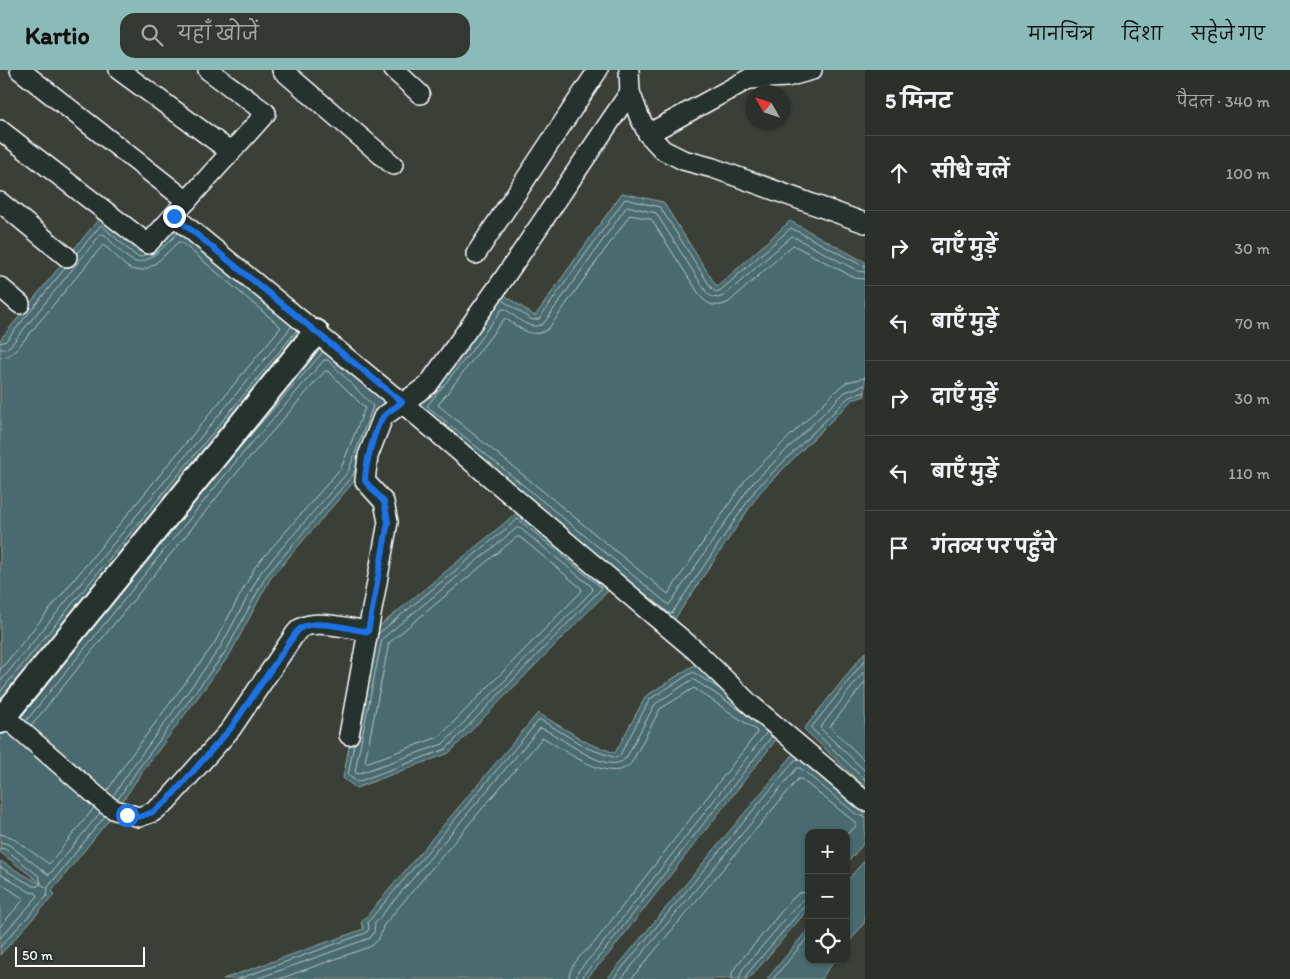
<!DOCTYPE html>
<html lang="hi">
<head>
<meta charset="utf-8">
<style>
	body { margin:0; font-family:Itim,"Playpen Sans Deva",sans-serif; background:#343832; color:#f1f3f6 }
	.controls { position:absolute; right:15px; bottom:15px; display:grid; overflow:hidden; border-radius:10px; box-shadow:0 1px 4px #0004 }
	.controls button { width:45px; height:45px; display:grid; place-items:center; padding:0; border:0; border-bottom:1px solid #484b47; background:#2c302a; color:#f1f3f6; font:25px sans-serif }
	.compass { position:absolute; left:745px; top:15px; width:45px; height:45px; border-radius:50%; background:#2c302a; box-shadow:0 1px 4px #0004; rotate:309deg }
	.scale { position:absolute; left:15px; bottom:12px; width:130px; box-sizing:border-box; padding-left:5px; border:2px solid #fff; border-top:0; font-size:14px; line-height:18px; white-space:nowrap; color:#fff; -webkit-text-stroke:4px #26332d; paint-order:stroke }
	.stop { position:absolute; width:15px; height:15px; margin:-11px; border:4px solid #1a73e8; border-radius:50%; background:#fff }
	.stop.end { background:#1a73e8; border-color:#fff; box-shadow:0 1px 5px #0008 }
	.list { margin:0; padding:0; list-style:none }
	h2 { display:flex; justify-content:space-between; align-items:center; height:65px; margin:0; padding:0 20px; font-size:21px }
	h2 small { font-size:16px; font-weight:400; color:#a6a9a8 }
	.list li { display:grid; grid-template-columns:32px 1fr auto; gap:15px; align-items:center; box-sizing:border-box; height:75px; padding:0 20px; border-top:1px solid #484b47 }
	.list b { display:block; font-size:19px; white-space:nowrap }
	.list em { font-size:16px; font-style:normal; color:#a6a9a8 }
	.icon { flex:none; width:28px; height:28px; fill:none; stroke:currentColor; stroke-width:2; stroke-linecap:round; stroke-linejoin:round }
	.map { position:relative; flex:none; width:865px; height:909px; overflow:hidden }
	header { display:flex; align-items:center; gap:30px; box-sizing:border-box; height:70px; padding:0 25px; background:#8bbbb9; color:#111 }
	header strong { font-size:24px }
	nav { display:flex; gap:28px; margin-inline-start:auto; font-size:18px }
	.search { width:350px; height:45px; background:#343832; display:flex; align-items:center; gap:12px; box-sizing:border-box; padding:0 18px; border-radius:15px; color:#a6a9a8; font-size:19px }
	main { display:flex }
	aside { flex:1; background:#2c302a }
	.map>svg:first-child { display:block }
	.water { fill:#486b6e; stroke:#91a6a8 }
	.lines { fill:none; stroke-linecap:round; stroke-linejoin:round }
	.shore { stroke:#b6c4c5; stroke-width:1 }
	.minor-casing { stroke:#fff; stroke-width:22 }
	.tertiary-casing { stroke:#fff; stroke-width:28 }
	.minor { stroke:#26332d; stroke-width:19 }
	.tertiary { stroke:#26332d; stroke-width:24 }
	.route { stroke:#1a73e8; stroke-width:6 }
</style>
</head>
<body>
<header>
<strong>Kartio</strong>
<div class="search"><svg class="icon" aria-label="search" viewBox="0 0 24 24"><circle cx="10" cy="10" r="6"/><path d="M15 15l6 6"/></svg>यहाँ खोजें</div>
<nav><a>मानचित्र</a><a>दिशा</a><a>सहेजे गए</a></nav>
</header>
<main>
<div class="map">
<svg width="865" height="909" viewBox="0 0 865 909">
	<rect width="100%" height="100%" fill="#3a4038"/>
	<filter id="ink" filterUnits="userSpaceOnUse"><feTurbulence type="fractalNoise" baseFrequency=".02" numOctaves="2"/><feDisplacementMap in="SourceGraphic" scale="10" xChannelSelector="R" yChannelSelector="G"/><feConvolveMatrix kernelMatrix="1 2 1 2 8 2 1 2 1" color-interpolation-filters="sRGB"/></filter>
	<g filter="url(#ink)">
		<!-- water -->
		<g class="water">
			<path d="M622 123 663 132 717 217 790 151 865 192V326L852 330 760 422 672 553 410 338 500 222 535 246Z"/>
			<path d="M101 146 139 182 179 146 308 254 0 630V270Z"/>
			<path d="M326 272 387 333 357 408 270 509 230 584 142 702 118 738 52 821 55 824 0 885V791L47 818 0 782V664L229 382Z"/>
			<path d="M518 442 611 518 449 683 356 718 343 708 371 563Z"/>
			<path d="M865 582V717L804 659Z"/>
			<path d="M694 595 786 657 608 885 586 909H223L364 859 361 853 538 643 590 674 615 683 646 626Z"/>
			<path d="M796 681 865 737V772L846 794V763H809V838L749 909H607Z"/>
			<path d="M865 790V852L846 876V812Z"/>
			<path d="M809 858V890H835L821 909H767Z"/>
		</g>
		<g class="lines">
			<!-- shore -->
			<g class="shore">
				<path d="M77 183 101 155 136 186 141 187 145 184"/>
				<path d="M865 202 858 201 792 166 725 225C719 229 713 229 707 223L656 143 627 136 544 253C530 263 516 246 505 239H502L469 284 427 336 669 535 751 415 845 322 865 315"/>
				<path d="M865 209 855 208 793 175 729 232C718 238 709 236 701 227L651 149 630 145 549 258C534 271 520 258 506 249H504L438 335 668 524 746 409 840 317 847 312 865 308"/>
				<path d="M502 230 532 250 539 249 625 129 660 137 712 219 716 222 721 220 791 158 861 195 865 196"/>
				<path d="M0 273 6 271 66 197"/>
				<path d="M0 279H6L11 275 101 164H104C113 173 122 185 133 191 146 198 169 171 178 163"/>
				<path d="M0 287 8 286 16 280 103 175C111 180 118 189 126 196 145 211 165 184 178 172H181L281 257 0 600"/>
				<path d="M517 458H520L592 517 593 520 443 674 357 704 355 701 382 569Z"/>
				<path d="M517 467H520L581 518 582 521 439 667 366 693 365 691 389 573Z"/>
				<path d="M622 505 669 543H672L756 419 849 327 865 322"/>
				<path d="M865 590 811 658 865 710"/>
				<path d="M865 600 820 658 865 701"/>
				<path d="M0 612 292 256"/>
				<path d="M865 612 830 657 865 691"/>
				<path d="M0 622 297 260"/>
				<path d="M21 647 233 385 323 282"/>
				<path d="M26 651 238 389 324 290H328L373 336 348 402 261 502 220 578 133 696 113 726"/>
				<path d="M31 656 244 394 325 301H328L365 338 341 398 255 497 214 574 127 691 107 721"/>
				<path d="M354 674 348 705 357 712 446 679 602 518 518 449 378 564"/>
				<path d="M118 729 138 699 226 581 266 506 353 405 356 398"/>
				<path d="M0 764 11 767 49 794 94 738"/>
				<path d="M0 772 8 774 49 805 100 743"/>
				<path d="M0 778 5 779 39 806 41 813 38 816H33L0 797"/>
				<path d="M0 804 30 822 36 823 38 826 0 868"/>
				<path d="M0 813 24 829 0 857"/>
				<path d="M0 877 47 826 48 817 105 746"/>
				<path d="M238 909 366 863 369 859 368 852 539 650H541L587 678 616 688 620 685 650 629 693 602 718 618"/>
				<path d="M256 909 370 868 374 862 375 853 540 658C559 663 608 709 626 688L655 634 693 609 743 642"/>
				<path d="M279 909 369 877C379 872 381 865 383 856L542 668H544C564 680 613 717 632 692L660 639 694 618 756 660 757 663 594 873C584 883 569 894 569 909"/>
				<path d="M576 909 578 901 600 877 767 662"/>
				<path d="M583 909 584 904 604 881 772 666"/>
				<path d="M613 909 795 690 799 689 817 704"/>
				<path d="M621 909 797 698H800L856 744 865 747"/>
				<path d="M631 909 798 709H801L856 753V756L846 765"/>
				<path d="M732 909V903L736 896 792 829 799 823 809 822"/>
				<path d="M739 909 742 900 798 834 802 830 809 829"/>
				<path d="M746 909 747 904 803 838 809 836"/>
				<path d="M773 909 809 866"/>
			</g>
			<!-- minor casing -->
			<g class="minor-casing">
				<g id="minor">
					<path d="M20 0 187 131"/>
					<path d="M119 0 231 82"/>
					<path d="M282 0 393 95"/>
					<path d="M394 0 420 24"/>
					<path d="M629 0 630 22 639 46 648 64 663 80 683 90 713 98 865 153"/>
					<path d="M751 9 787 7 812 0"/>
					<path d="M0 60 148 174 266 43 208 0"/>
					<path d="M648 64 765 0"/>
					<path d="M0 132 67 187"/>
					<path d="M174 146 402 333 696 581 750 634 865 731"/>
					<path d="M476 184 598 0"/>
					<path d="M0 217 20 234"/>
					<path d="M4 646 107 735 115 740 139 747 153 742 167 731 231 659 293 567C295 564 298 560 301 558 317 549 351 559 368 561"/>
					<path d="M349 665 388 452 384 432 365 411 368 386 383 347 428 315 500 214 630 22"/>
				</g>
			</g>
			<!-- tertiary casing -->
			<g class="tertiary-casing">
				<path id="tertiary" d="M0 651 316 262"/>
			</g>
			<!-- minor -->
			<use href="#minor" class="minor"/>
			<!-- tertiary -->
			<use href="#tertiary" class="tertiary"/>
		</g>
	</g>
	<g class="lines" filter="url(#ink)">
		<!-- route -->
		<path class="route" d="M127 745 139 747 153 742 167 731 231 658 293 567C295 564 298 560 301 558 317 549 351 559 368 562L388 452 384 432 365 411C365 397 374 359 383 347 387 342 396 337 402 332L174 146"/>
	</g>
</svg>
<div class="controls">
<button>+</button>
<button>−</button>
<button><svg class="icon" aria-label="locate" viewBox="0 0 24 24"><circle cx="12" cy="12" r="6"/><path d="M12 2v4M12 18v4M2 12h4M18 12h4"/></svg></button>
</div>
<svg class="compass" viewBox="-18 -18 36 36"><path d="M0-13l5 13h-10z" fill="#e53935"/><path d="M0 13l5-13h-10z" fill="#a6a9a8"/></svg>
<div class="scale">50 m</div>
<div class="stop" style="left:127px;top:745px"></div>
<div class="stop end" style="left:174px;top:146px"></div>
</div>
<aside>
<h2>5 मिनट<small>पैदल · 340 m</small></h2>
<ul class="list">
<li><svg class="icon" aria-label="ahead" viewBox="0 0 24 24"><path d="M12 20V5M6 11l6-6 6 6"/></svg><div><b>सीधे चलें</b></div><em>100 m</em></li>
<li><svg class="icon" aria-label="right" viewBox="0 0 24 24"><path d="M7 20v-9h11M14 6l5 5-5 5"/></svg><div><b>दाएँ मुड़ें</b></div><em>30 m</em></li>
<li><svg class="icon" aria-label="left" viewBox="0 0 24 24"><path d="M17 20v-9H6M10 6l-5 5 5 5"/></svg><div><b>बाएँ मुड़ें</b></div><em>70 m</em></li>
<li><svg class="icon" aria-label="right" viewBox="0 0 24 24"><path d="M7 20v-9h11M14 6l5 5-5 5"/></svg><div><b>दाएँ मुड़ें</b></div><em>30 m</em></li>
<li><svg class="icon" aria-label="left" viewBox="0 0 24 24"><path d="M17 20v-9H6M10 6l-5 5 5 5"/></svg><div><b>बाएँ मुड़ें</b></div><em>110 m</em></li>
<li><svg class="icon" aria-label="arrive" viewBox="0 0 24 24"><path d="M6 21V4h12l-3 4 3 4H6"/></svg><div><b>गंतव्य पर पहुँचे</b></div></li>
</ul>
</aside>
</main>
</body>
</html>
